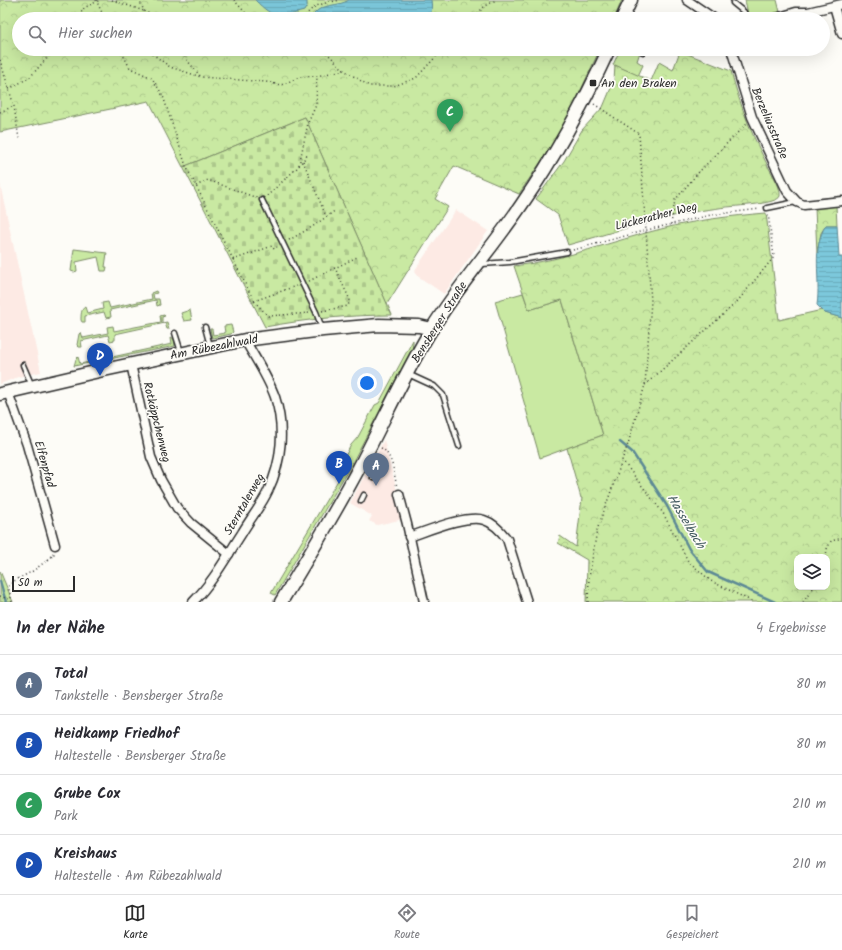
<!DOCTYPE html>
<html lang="de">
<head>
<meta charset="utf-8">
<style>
	body { margin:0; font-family:Kalam,sans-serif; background:#f7f7f7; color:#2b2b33 }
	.controls { position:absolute; right:12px; bottom:12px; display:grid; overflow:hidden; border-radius:8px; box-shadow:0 4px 16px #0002 }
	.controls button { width:36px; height:36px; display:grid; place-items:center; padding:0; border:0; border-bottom:1px solid #e1e1e2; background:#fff; color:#2b2b33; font:20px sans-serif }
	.scale { position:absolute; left:12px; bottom:10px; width:63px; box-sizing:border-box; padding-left:4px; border:2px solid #2b2b2b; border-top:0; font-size:11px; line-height:14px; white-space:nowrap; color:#2b2b2b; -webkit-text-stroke:3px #fdfcf7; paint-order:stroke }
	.you { position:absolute; left:367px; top:383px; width:14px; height:14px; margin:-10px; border:3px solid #fff; border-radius:50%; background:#1a73e8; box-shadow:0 0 0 6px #1a73e833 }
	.badge { display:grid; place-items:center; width:26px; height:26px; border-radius:50%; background:#2b2b2b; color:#fff; font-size:13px; font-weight:700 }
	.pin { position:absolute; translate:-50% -33px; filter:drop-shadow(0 1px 2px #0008) }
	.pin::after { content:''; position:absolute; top:21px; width:14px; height:12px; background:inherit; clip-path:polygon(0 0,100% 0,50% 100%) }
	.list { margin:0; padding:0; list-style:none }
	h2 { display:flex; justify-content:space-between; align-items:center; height:52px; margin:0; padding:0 16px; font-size:17px }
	h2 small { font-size:13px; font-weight:400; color:#7c7c81 }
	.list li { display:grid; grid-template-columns:26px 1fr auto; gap:12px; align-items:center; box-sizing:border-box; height:60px; padding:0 16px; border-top:1px solid #e1e1e2 }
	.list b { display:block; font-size:15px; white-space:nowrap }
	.list p { margin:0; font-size:13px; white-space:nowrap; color:#7c7c81 }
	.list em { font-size:13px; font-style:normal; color:#7c7c81 }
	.icon { flex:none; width:22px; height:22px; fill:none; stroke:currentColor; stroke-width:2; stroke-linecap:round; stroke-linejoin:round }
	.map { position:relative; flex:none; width:842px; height:602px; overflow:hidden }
	.search { position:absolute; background:#fff; box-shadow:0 4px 16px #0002; left:12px; right:12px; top:12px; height:44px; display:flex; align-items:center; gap:10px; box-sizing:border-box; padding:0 14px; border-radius:22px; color:#7c7c81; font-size:15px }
	.sheet { height:292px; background:#fff }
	nav { display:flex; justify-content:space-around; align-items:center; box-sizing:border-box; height:56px; border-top:1px solid #e1e1e2; background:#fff; font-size:11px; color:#7c7c81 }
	nav a { display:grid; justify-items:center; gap:2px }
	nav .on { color:#2b2b2b }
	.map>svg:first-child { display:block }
	.built { fill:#fdeae4 }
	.grass { fill:#c9e9a2; stroke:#7a8a66 }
	.forest { fill:url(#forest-crowns); stroke:#7a8a66; fill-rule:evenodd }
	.cemetery { fill:url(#cemetery-stones); stroke:#7a8a66 }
	.water { fill:url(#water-rules); stroke:#5c8995 }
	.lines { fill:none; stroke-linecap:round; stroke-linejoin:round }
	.stream { stroke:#5c8995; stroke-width:2.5 }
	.lane-casing { stroke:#2b2b2b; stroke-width:7 }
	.street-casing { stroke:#2b2b2b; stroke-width:11 }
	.secondary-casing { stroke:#2b2b2b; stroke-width:15 }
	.path { stroke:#2b2b2b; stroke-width:1.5; stroke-dasharray:1 3; stroke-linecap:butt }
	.lane { stroke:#fdfcf7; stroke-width:4 }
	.street { stroke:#fdfcf7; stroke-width:8 }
	.secondary { stroke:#fdfcf7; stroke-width:12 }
	.poi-dot { fill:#2b2b2b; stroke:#fdfcf7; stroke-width:1.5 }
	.labels { text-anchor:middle; stroke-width:3.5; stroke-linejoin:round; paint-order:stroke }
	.poi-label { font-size:12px; fill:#2b2b2b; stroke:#fdfcf7; text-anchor:start }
	.street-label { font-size:12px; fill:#2b2b2b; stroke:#fdfcf7 }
	.water-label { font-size:13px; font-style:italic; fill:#435a60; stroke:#fdfcf7 }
</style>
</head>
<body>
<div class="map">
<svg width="842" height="602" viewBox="0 0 842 602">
	<defs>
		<pattern id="forest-crowns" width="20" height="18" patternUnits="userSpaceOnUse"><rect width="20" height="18" fill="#c9e9a2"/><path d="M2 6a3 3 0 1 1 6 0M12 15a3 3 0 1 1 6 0" fill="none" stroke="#adc88c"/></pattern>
		<pattern id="cemetery-stones" width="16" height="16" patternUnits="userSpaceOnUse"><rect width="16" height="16" fill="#c9e9a2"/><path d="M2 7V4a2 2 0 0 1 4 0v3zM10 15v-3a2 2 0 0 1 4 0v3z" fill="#adc88c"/></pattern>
		<pattern id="water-rules" width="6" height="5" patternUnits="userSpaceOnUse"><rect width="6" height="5" fill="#7cc8db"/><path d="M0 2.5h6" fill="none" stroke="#6bacbc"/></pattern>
	</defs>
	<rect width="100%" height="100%" fill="#fdfcf7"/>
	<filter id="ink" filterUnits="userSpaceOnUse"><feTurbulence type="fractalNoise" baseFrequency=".025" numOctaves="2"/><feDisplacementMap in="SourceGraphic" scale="8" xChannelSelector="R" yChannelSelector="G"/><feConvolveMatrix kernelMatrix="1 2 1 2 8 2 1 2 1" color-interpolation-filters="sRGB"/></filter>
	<g filter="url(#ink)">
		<!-- built -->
		<g class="built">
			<path d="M0 184 41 372 18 377 0 384Z"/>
			<path d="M456 210 488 231 444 294 416 275 415 270Z"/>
			<path d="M384 440 404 519 377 525 369 521 372 516 350 503Z"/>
		</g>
		<!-- grass -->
		<g class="grass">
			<path d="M745 0H777L780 12 749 19Z"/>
			<path d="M620 49H639L640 52 637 61 643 65 638 76 613 65Z"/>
			<path d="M74 249 107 253 105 267H107L106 271H101L98 257 76 262 77 271 74 272 71 271Z"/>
			<path d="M156 291 157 293 153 294 154 299H159L160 305 157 306 156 300 110 310 111 317 106 318 104 312 85 316V322H82L81 320C81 315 81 309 85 307L87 313 103 309 102 303 108 302 110 308 152 299 151 293Z"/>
			<path d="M523 293 529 310 562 300 603 435 540 458 495 301Z"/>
			<path d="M190 310 192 320 184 321 181 313Z"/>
			<path d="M164 315 165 316 162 317V323L167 322 169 329H167L165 323 115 334V340L110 341 108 335 81 341 82 347H79L77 345 79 334 81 332 83 338 108 333 107 327 113 326 114 331 161 322 160 316Z"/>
			<path d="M231 325 233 332 231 334 212 338 210 329H212L213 335 225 333 224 326Z"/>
			<path d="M171 337 174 339 175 346 74 366 76 359 78 357 80 364 172 344Z"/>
			<path d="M413 340V343L412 350 351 465 275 595 271 593 347 465 342 462 351 445 358 437 375 405 379 403Z"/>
		</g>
		<!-- forest -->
		<g class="forest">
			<path d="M0 0H622L614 19H19V49H600L568 118 555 141 519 194 454 166 435 199 448 207 387 304 305 117 183 167 149 101 0 132Z"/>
			<path d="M680 51 731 71C740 106 753 138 770 170 774 177 781 188 780 196 778 205 728 206 719 208 667 214 618 231 568 245L558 215 536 199 564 161 582 130 603 107 614 81 615 65 651 81 659 62 673 70Z"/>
			<path d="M836 206 837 225H826L821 233 817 253 815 208Z"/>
			<path d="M766 213 779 320 822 310 825 313 842 318V602H586L587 560 558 543 560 536 576 547 582 498H581L567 448 603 435 562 300 529 310 514 266C565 260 612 241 661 229 696 220 731 216 766 213ZM797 557H827V587H797Z"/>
			<path d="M0 571 13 602H0Z"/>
		</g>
		<!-- cemetery -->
		<path class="cemetery" d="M305 117 392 315C349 315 307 319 265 327L183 167Z"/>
		<!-- water -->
		<g class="water">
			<path d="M255 0H307V6L304 11C279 18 274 19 255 0Z"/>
			<path d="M349 0H431C432 9 433 13 425 19H314V14C322 3 338 7 349 0Z"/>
			<path d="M826 225H837L839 257H842V318L825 313 817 305C821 278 811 248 826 225Z"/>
		</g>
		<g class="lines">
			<!-- stream -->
			<g class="stream">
				<path d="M620 442 632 452 667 506 689 549 708 572 775 602"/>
				<path d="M0 581 6 602"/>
			</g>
			<!-- lane casing -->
			<g class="lane-casing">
				<g id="lane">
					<path d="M733 3 744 12 746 19"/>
					<path d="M643 52 644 49"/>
					<path d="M262 200 316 312 322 328"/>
					<path d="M767 208 796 202"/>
					<path d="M482 264 510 262 567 252"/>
					<path d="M205 327 210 346"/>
					<path d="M175 333 181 352"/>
					<path d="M23 365 32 386"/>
					<path d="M408 374 434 386 443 395 459 446"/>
					<path d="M373 478 377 472"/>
					<path d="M361 501 364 495"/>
				</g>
			</g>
			<!-- street casing -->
			<g class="street-casing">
				<g id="street">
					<path d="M687 0 715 19"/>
					<path d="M834 6 842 34"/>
					<path d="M773 19 796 12H808L842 4"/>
					<path d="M731 49 752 117 787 191 797 202 804 205 842 201"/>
					<path d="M131 364 151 457 161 480 177 508 191 523 229 554"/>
					<path d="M8 392 27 445 55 545"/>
					<path d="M399 494 407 524 424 602"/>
					<path d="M409 537C427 531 467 514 484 520 494 523 501 531 507 539L527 602"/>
					<path d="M193 602C213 582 227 556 242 533 250 519 261 506 268 491 282 462 285 428 275 397 268 377 255 358 245 340"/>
				</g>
			</g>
			<!-- secondary casing -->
			<g class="secondary-casing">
				<g id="secondary">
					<path d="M622 19 631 0"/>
					<path d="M0 394 99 371 245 340 323 330 379 325 419 326 432 329"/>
					<path d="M281 602C309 556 337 510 362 462 385 418 405 373 431 330 458 286 493 247 522 204 556 155 584 103 609 49"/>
				</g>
			</g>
			<!-- path -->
			<g class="path">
				<path d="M96 0 105 19"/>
				<path d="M112 0 144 11"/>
				<path d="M143 0 141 4 144 11 158 19"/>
				<path d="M234 0 251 19"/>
				<path d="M77 19 84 8 100 0"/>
				<path d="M303 19C314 3 322 4 340 0"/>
				<path d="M472 19 484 7 496 0"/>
				<path d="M120 49 130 68 152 78 163 96 186 166 254 301 268 316 310 313"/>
				<path d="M146 49 170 67 201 77 266 82 281 85 300 77 317 76 344 70"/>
				<path d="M181 49 187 60 201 77"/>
				<path d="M319 49 328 54 344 70 369 86H394L416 78 443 49"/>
				<path d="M0 60 14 106 19 139"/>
				<path d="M9 89 30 77 55 49"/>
				<path d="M594 104 639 134 651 301 645 385 628 444 622 460 663 513 688 561 711 581 753 602"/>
				<path d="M0 112 14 106"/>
				<path d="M303 161 326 216"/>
				<path d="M299 165 308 123 316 105 317 76"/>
				<path d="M196 186 208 180 257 198"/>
				<path d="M267 196 298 167 308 154"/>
				<path d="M671 224 675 200 697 174 747 123"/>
				<path d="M289 240 312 227 336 210"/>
				<path d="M573 250 647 230 711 215 760 209"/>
				<path d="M233 260 272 246 274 249 277 247"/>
				<path d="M309 281 357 257"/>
				<path d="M254 301 296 286"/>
				<path d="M322 311 348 306 350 300 335 268"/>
				<path d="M645 385 736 303 774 257 768 213"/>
				<path d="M381 448C393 454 394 475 397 487"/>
				<path d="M826 557 827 549 831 541 842 538"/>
				<path d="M48 560 53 553"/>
				<path d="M0 596 11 600"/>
				<path d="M12 602 9 590V586L12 582 33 571 54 555V553"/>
				<path d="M588 602 589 578 597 530 622 461"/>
				<path d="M803 602 814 587"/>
			</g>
			<!-- lane -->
			<use href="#lane" class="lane"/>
			<!-- street -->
			<use href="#street" class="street"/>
			<!-- secondary -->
			<use href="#secondary" class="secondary"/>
		</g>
	</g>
	<!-- markers -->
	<rect class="poi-dot" x="589" y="79" width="8" height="8" rx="2"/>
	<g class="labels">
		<!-- poi labels -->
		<g class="poi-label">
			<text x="601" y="87">An den Braken</text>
		</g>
		<!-- street labels -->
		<g class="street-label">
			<text transform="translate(770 123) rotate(67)" y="4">Berzeliusstraße</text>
			<text transform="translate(656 216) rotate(-14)" y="4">Lückerather Weg</text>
			<text transform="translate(439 322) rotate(-58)" y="4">Bensberger Straße</text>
			<text transform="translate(214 347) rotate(-11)" y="4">Am Rübezahlwald</text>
			<text transform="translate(157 422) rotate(76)" y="4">Rotkäppchenweg</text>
			<text transform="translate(45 464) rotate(74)" y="4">Elfenpfad</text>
			<text transform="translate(244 504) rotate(-60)" y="4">Sterntalerweg</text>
		</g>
		<!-- water labels -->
		<g class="water-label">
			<text transform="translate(687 521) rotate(59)" y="5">Hasselbach</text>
		</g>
	</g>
</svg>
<div class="controls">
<button><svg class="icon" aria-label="layers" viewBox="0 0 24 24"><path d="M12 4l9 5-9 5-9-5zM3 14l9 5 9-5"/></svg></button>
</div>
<div class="scale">50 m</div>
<div class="you"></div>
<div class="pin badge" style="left:376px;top:486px;background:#5c6f8a">A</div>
<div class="pin badge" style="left:339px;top:484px;background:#1a4fb4">B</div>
<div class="pin badge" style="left:450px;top:132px;background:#2e9e5b">C</div>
<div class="pin badge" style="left:100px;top:376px;background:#1a4fb4">D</div>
<div class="search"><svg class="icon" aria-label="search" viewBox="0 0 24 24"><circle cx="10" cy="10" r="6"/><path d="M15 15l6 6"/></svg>Hier suchen</div>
</div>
<section class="sheet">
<h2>In der Nähe<small>4 Ergebnisse</small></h2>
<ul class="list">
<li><span class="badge" style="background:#5c6f8a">A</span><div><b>Total</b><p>Tankstelle · Bensberger Straße</p></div><em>80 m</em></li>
<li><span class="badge" style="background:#1a4fb4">B</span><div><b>Heidkamp Friedhof</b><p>Haltestelle · Bensberger Straße</p></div><em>80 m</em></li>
<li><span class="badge" style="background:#2e9e5b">C</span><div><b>Grube Cox</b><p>Park</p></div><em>210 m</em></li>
<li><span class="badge" style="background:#1a4fb4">D</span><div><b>Kreishaus</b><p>Haltestelle · Am Rübezahlwald</p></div><em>210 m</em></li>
</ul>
</section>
<nav>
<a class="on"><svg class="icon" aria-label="map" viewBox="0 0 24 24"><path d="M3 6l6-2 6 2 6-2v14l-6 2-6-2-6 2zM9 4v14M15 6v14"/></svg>Karte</a>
<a><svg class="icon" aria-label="directions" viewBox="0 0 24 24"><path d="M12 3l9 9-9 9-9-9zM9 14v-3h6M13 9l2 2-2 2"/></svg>Route</a>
<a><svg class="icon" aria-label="saved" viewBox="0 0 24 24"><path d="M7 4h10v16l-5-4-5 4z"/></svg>Gespeichert</a>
</nav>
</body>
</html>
